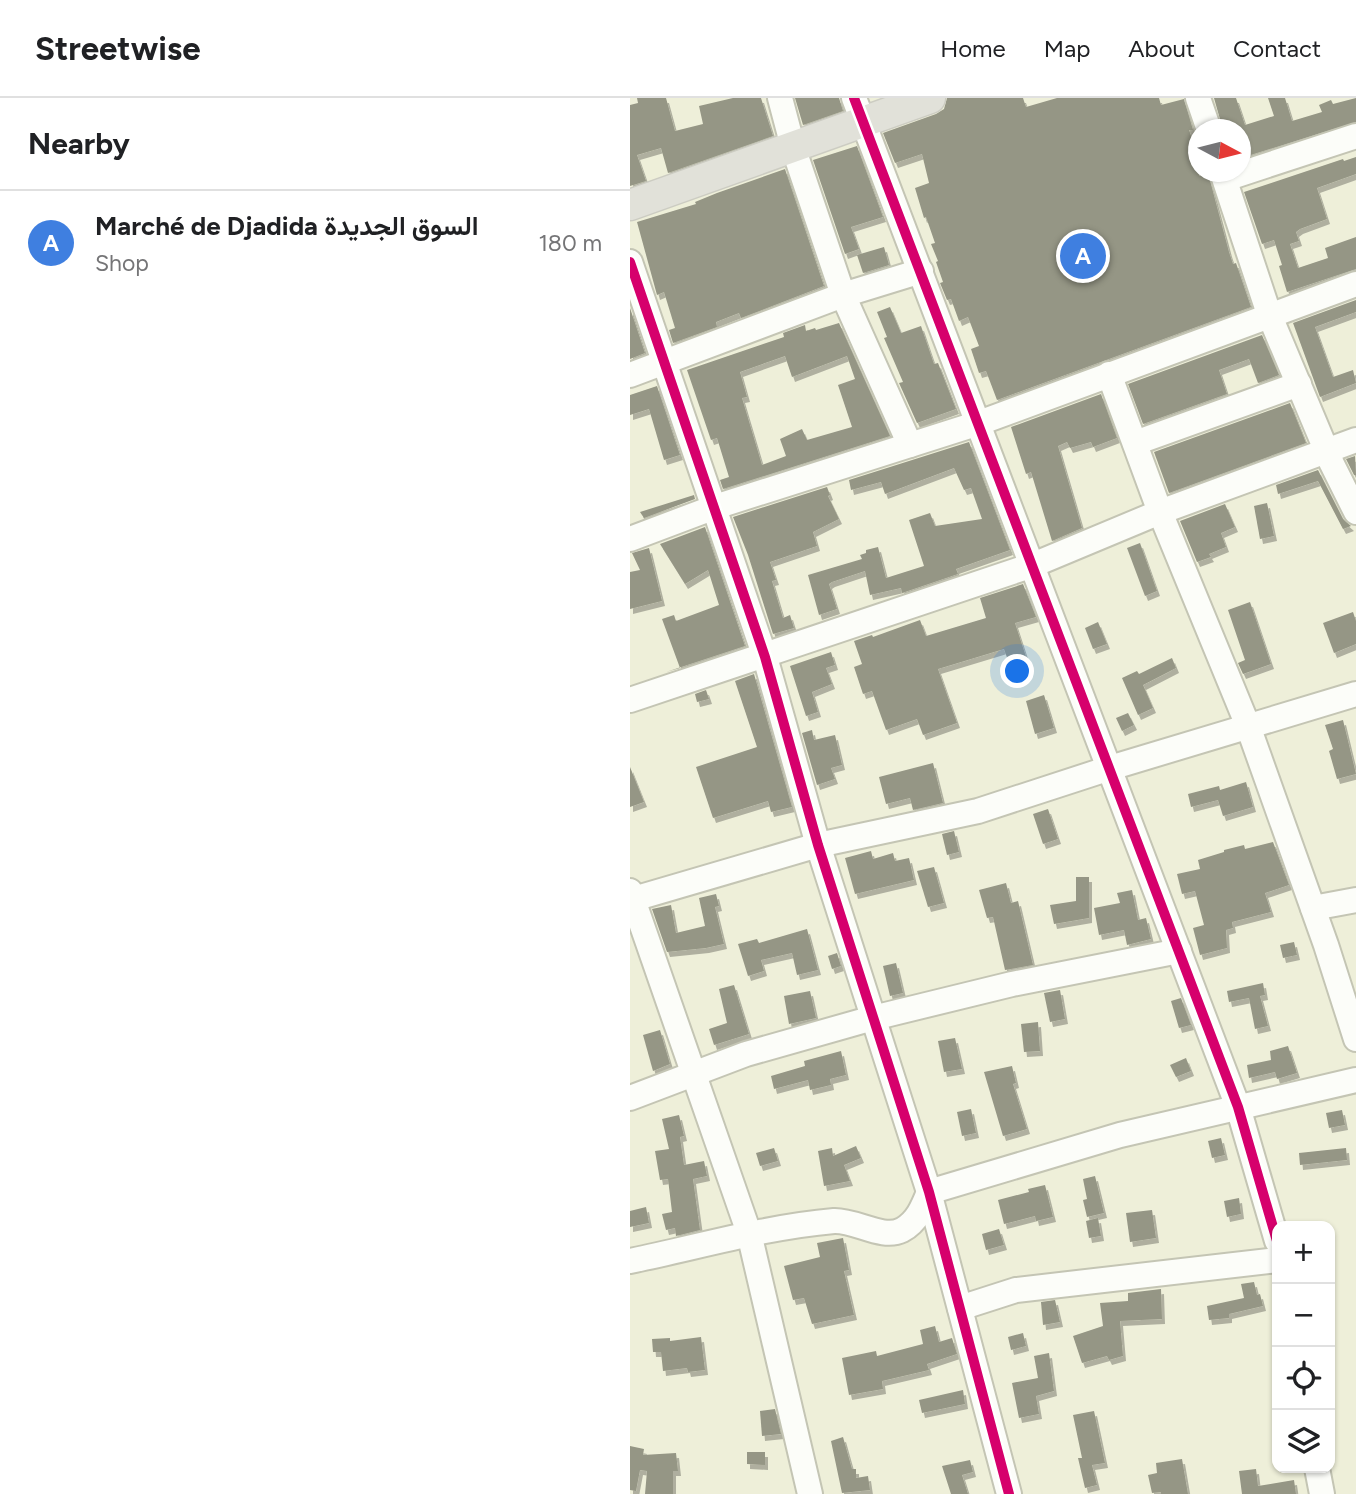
<!DOCTYPE html>
<html lang="en">
<head>
<meta charset="utf-8">
<style>
	body { margin:0; font-family:Figtree,Vazirmatn,sans-serif; background:#f2f2f2; color:#202124 }
	.controls { position:absolute; right:21px; bottom:21px; display:grid; overflow:hidden; border-radius:14px; box-shadow:0 2px 5px #0004 }
	.controls button { width:63px; height:63px; display:grid; place-items:center; padding:0; border:0; border-bottom:2px solid #e0e0e0; background:#fff; color:#202124; font:35px sans-serif }
	.compass { position:absolute; left:558px; top:21px; width:63px; height:63px; border-radius:50%; background:#fff; box-shadow:0 2px 5px #0004; rotate:97deg }
	.you { position:absolute; left:388px; top:574px; width:24px; height:24px; margin:-18px; border:5px solid #fff; border-radius:50%; background:#1a73e8; box-shadow:0 0 0 10px #1a73e833 }
	.badge { display:grid; place-items:center; width:46px; height:46px; border-radius:50%; background:#db2777; color:#fff; font-size:23px; font-weight:700 }
	.pin { position:absolute; translate:-50% -50%; border:4px solid #fff; box-shadow:0 2px 7px #0006 }
	.list { margin:0; padding:0; list-style:none }
	h2 { display:flex; justify-content:space-between; align-items:center; height:91px; margin:0; padding:0 28px; font-size:30px }
	h2 small { font-size:23px; font-weight:400; color:#757577 }
	.list li { display:grid; grid-template-columns:46px 1fr auto; gap:21px; align-items:center; box-sizing:border-box; height:105px; padding:0 28px; border-top:2px solid #e0e0e0 }
	.list b { display:block; font-size:26px; white-space:nowrap }
	.list p { margin:0; font-size:23px; white-space:nowrap; color:#757577 }
	.list em { font-size:23px; font-style:normal; color:#757577 }
	.icon { flex:none; width:38px; height:38px; fill:none; stroke:currentColor; stroke-width:2; stroke-linecap:round; stroke-linejoin:round }
	.map { position:relative; flex:none; width:726px; height:1396px; overflow:hidden }
	header { display:flex; align-items:center; gap:42px; box-sizing:border-box; height:98px; padding:0 35px; background:#fff; border-bottom:2px solid #e0e0e0 }
	header strong { font-size:33px }
	nav { display:flex; gap:38px; margin-inline-start:auto; font-size:24px }
	main { display:flex }
	aside { flex:1; background:#fff }
	.map>svg:first-child { display:block }
	.building { fill:#959685; fill-rule:evenodd; filter:url(#shadow) }
	.lines { fill:none; stroke-linecap:round; stroke-linejoin:round }
	.minor-casing { stroke:#c4c5b4; stroke-width:28 }
	.major-casing { stroke:#ccccc2; stroke-width:33 }
	.minor { stroke:#fcfdf9; stroke-width:24 }
	.major { stroke:#e1e1d9; stroke-width:30 }
	.cycleway-casing { stroke:#fff; stroke-width:15 }
	.cycleway { stroke:#d6006c; stroke-width:10 }
</style>
</head>
<body>
<header>
<strong>Streetwise</strong>
<nav><a>Home</a><a>Map</a><a>About</a><a>Contact</a></nav>
</header>
<main>
<aside>
<h2>Nearby<small></small></h2>
<ul class="list">
<li><span class="badge" style="background:#3f7fe0">A</span><div><b>Marché de Djadida السوق الجديدة</b><p>Shop</p></div><em>180 m</em></li>
</ul>
</aside>
<div class="map">
<svg width="726" height="1396" viewBox="0 0 726 1396">
	<defs>
		<filter id="shadow"><feDropShadow dx="3" dy="5" stdDeviation="0" flood-color="#0004"/></filter>
	</defs>
	<rect width="100%" height="100%" fill="#eeefd9"/>
	<!-- building -->
	<g class="building">
		<path d="M7 0H36L45 33 73 26 69 8 103 0H131L143 38 38 75 31 50 7 57 16 83 0 88V7L8 5Z"/>
		<path d="M165 0H209L213 13 173 27Z"/>
		<path d="M317 0H393L396 9 427 0H529L531 7 554 1 563 32H559L569 61V78L578 75 599 154 603 166 606 165 621 209 367 302 356 273 349 275 341 251 349 248 338 219 329 223 321 201 317 202 310 185 313 184 306 164 308 163 301 146 305 145 296 119 294 120 285 90 299 85 292 56 265 65 253 35 306 16 314 11Z"/>
		<path d="M584 0H606L615 27 644 18 638 0H655L662 23 692 14 689 7 701 2 703 6 726 0V24L611 60V32H593Z"/>
		<path d="M227 48 253 119 221 129 229 151 215 156 183 62Z"/>
		<path d="M726 59V76L687 90 697 121 670 131 666 134 669 143 660 146 668 170 698 160 695 150 726 139V171L657 194 649 168 652 167 644 142 632 146 614 94 713 61 714 63Z"/>
		<path d="M155 71 194 188 111 220 109 215 86 224 87 229 43 245 39 232 45 230 34 194 27 197 7 124 66 106 65 104 87 95Z"/>
		<path d="M254 149 259 167 233 175 227 157Z"/>
		<path d="M726 202V214L685 229 703 279 723 272 726 285 690 299 663 225Z"/>
		<path d="M260 209 271 235 291 228 304 266 308 265 326 311 287 325 269 285 273 284 254 240 257 239 247 214Z"/>
		<path d="M0 210 15 255 0 261Z"/>
		<path d="M209 225 260 338 93 391 90 382 99 379 87 340 81 342 57 272 154 239 153 235 175 227 176 233 185 230 186 232ZM155 258 162 279 217 258 225 281 208 287 222 329 177 342 172 331 150 341 156 358 132 367 112 300 117 299 110 274Z"/>
		<path d="M632 237 649 277 628 285 619 261 589 272 597 296 513 326 498 286Z"/>
		<path d="M27 288 50 357 34 362 19 311 0 317V297Z"/>
		<path d="M471 296 487 340 463 349 461 344 440 350 437 344 428 348 452 430 422 443 401 374 396 376 381 329Z"/>
		<path d="M660 305 676 345 539 395 524 354Z"/>
		<path d="M339 344 380 452 326 471 328 476 272 495 271 490 240 497 235 473 202 484 199 486 207 511 189 517 178 477 232 461 230 457 236 455V452L248 449 256 480 294 468 279 422 300 415 305 428 352 421 341 390 334 392 324 370 255 396 251 384 221 392 219 382Z"/>
		<path d="M725 358 726 377H724L716 361Z"/>
		<path d="M688 372 713 421 721 428 713 431 688 383 648 396 646 387Z"/>
		<path d="M197 389 200 397 198 398 209 421 183 434 187 448 140 464 146 482 142 483 153 520 160 517 164 530 143 536 118 457 103 419Z"/>
		<path d="M64 397 65 401 14 420 10 414Z"/>
		<path d="M637 405 644 438 630 441 624 408Z"/>
		<path d="M595 406 605 429 591 435 596 449 579 456 581 459 567 464 550 423Z"/>
		<path d="M75 429 115 548 36 574 50 570 32 521 44 517 46 523 89 507 78 472 55 486 30 446Z"/>
		<path d="M510 445 527 493 515 498 497 450Z"/>
		<path d="M19 450 32 503 0 511V474L10 472 2 455Z"/>
		<path d="M393 486 406 519 385 525 398 565 381 571 374 551 308 571 327 625 293 637 287 621 256 632 242 593 233 596 224 569 232 566 224 543 242 537 243 539 290 522 296 538 356 520 350 500Z"/>
		<path d="M620 504 641 566 613 576 608 565 615 562 598 512Z"/>
		<path d="M723 514 726 523V546L704 555 693 525Z"/>
		<path d="M468 524 477 546 463 551 455 530Z"/>
		<path d="M201 554 205 567 196 570 202 586 182 594 188 614 176 618 160 568Z"/>
		<path d="M542 560 546 570 513 587 523 610 508 617 492 580 507 573 509 576Z"/>
		<path d="M124 576 162 709 141 714 138 703 83 720 66 669 127 649 105 583Z"/>
		<path d="M76 592 79 601 67 604 65 596Z"/>
		<path d="M414 597 424 630 405 636 396 603Z"/>
		<path d="M498 615 504 627 492 633 486 620Z"/>
		<path d="M713 622 726 676 707 681 699 653 703 651 695 627Z"/>
		<path d="M182 632 184 642 205 637 212 667 201 670 205 681 187 687 172 635Z"/>
		<path d="M303 665 313 705 283 712 280 700 256 706 249 679Z"/>
		<path d="M0 669 14 704 0 709Z"/>
		<path d="M616 684 623 709 593 718 588 702 561 709 558 696 589 688 590 692Z"/>
		<path d="M418 711 428 741 413 746 403 716Z"/>
		<path d="M324 733 329 754 317 757 312 736Z"/>
		<path d="M643 744 659 787 635 795 641 814 602 824 603 830 596 832 597 850 570 857 563 830 574 827 565 793 552 796 547 776 570 771 568 762 594 754V752L614 747 615 751Z"/>
		<path d="M241 753 243 761 263 755 265 763 279 760 284 782 225 796 215 760Z"/>
		<path d="M304 769 314 805 298 809 287 773Z"/>
		<path d="M446 779H459V820L424 826 420 807 446 803Z"/>
		<path d="M376 785 381 805 388 803 403 867 375 872 363 819 357 820 349 792Z"/>
		<path d="M502 792 508 822 516 820 521 841 497 847 494 832 469 837 464 810 490 805 487 795Z"/>
		<path d="M86 796 89 808 85 809 94 846 76 850 37 854 22 811 41 807 46 835 75 828 69 800Z"/>
		<path d="M177 831 188 872 167 877 162 855 131 862 134 873 118 878 108 846 127 841 129 845Z"/>
		<path d="M664 844 667 857 653 860 650 847Z"/>
		<path d="M207 855 211 868 202 871 198 858Z"/>
		<path d="M266 865 273 895 260 898 253 868Z"/>
		<path d="M633 885 635 897 630 898 638 928 625 931 619 900 599 904 597 893Z"/>
		<path d="M104 887 119 936 84 947 79 931 97 925 89 891Z"/>
		<path d="M430 892 435 921 420 924 414 895Z"/>
		<path d="M180 893 186 920 159 926 154 898Z"/>
		<path d="M551 900 561 927 549 930 541 903Z"/>
		<path d="M408 924 410 953 394 954 391 926Z"/>
		<path d="M30 932 40 966 23 973 13 937Z"/>
		<path d="M325 940 332 971 314 974 308 943Z"/>
		<path d="M658 948 667 975 647 981 645 974 619 980 617 967 641 962 640 953Z"/>
		<path d="M211 953 216 977 200 981 201 987 180 992 178 982 144 991 141 978 175 968 174 963Z"/>
		<path d="M556 960 561 973 546 979 540 967Z"/>
		<path d="M382 968 386 985 383 986 397 1031 373 1038 354 974Z"/>
		<path d="M341 1011 346 1035 332 1038 327 1014Z"/>
		<path d="M712 1012 715 1027 699 1030 696 1015Z"/>
		<path d="M49 1017 54 1038 50 1039 54 1067 74 1063 77 1078 63 1081 70 1132 46 1138 45 1130 36 1132 32 1116 42 1114 38 1081 30 1082 25 1053 39 1051 32 1021Z"/>
		<path d="M591 1040 595 1057 582 1060 578 1043Z"/>
		<path d="M226 1048 231 1060 214 1067 220 1083 194 1088 188 1053 202 1050 203 1058Z"/>
		<path d="M144 1050 148 1063 130 1068 126 1055Z"/>
		<path d="M716 1050 717 1062 670 1067 669 1055Z"/>
		<path d="M465 1078 474 1115 457 1119 453 1102 457 1101 453 1081Z"/>
		<path d="M415 1087 423 1119 406 1123 405 1118 374 1126 368 1102 399 1094 398 1091Z"/>
		<path d="M609 1100 611 1116 597 1119 594 1103Z"/>
		<path d="M16 1109 19 1125 0 1129V1113Z"/>
		<path d="M522 1112 526 1140 500 1144 496 1115Z"/>
		<path d="M468 1120 471 1138 459 1140 456 1123Z"/>
		<path d="M369 1131 374 1147 356 1152 352 1136Z"/>
		<path d="M213 1140 219 1172 214 1173 224 1217 182 1226 174 1200 163 1202 154 1168 190 1159 187 1145Z"/>
		<path d="M624 1184 627 1197 630 1196 633 1208 599 1216V1220L579 1222 577 1208 614 1200 611 1186Z"/>
		<path d="M531 1191 532 1221 490 1223 493 1258 479 1262 477 1258 452 1265 443 1238 473 1228 470 1205 498 1203V1195Z"/>
		<path d="M425 1202 430 1224 413 1227 411 1204Z"/>
		<path d="M305 1228 309 1244 322 1240 327 1256 297 1266 299 1272 252 1283 253 1291 219 1297 212 1260 246 1253 247 1258 293 1246 290 1232Z"/>
		<path d="M393 1235 396 1248 381 1252 378 1239Z"/>
		<path d="M71 1239 75 1272 58 1274 57 1270 33 1273 31 1254H23L22 1241 40 1240V1243Z"/>
		<path d="M419 1255 424 1293 406 1298 409 1316 389 1320 382 1285 408 1280 404 1258Z"/>
		<path d="M333 1292 335 1306 292 1315 289 1302Z"/>
		<path d="M145 1311 151 1336 132 1338 130 1313Z"/>
		<path d="M464 1313 475 1365 462 1367 467 1387 455 1390 448 1360H452L443 1317Z"/>
		<path d="M213 1339 222 1371H226V1380L238 1378 240 1392 212 1395 201 1343Z"/>
		<path d="M0 1348 14 1351 13 1357 46 1355 48 1373H43V1396H15L17 1373 10 1372 6 1393 0 1392Z"/>
		<path d="M117 1354H135V1367L117 1366Z"/>
		<path d="M552 1361 558 1396H531V1394L522 1395 518 1377 527 1375 526 1365Z"/>
		<path d="M340 1362 343 1374 332 1377 338 1396H321L312 1368Z"/>
		<path d="M626 1371 628 1388 664 1382 666 1396H612L609 1373Z"/>
	</g>
	<g class="lines">
		<!-- minor casing -->
		<g class="minor-casing">
			<g id="minor">
				<path d="M150 0 163 49 213 197 280 347"/>
				<path d="M224 0 608 1009 647 1143"/>
				<path d="M568 0 579 32"/>
				<path d="M592 74 639 216 702 366 726 414"/>
				<path d="M595 81 726 38"/>
				<path d="M0 164 135 559 188 747 299 1094 379 1396"/>
				<path d="M479 276 530 414 618 628 696 847 726 941"/>
				<path d="M0 277 213 197 291 173"/>
				<path d="M505 345 669 286"/>
				<path d="M0 441 85 409 349 325 726 186"/>
				<path d="M0 602 403 467 530 414 726 342"/>
				<path d="M0 793 119 1135 180 1396"/>
				<path d="M0 802 188 747 348 713 480 670 726 596"/>
				<path d="M683 810 726 802"/>
				<path d="M0 1000 116 956 243 920 382 886 549 853"/>
				<path d="M0 1163C68 1149 135 1129 204 1123 226 1122 252 1142 272 1132 287 1124 293 1109 299 1094L490 1037 726 982"/>
				<path d="M330 1210 386 1192 647 1162"/>
				<path d="M687 1370 692 1396"/>
			</g>
		</g>
		<!-- major casing -->
		<g class="major-casing">
			<path id="major" d="M0 107 300 0"/>
		</g>
		<!-- minor -->
		<use href="#minor" class="minor"/>
		<!-- major -->
		<use href="#major" class="major"/>
		<!-- cycleway casing -->
		<g class="cycleway-casing">
			<g id="cycleway">
				<path d="M224 0 608 1009 647 1143"/>
				<path d="M0 164 135 559 188 747 299 1094 379 1396"/>
			</g>
		</g>
		<!-- cycleway -->
		<use href="#cycleway" class="cycleway"/>
	</g>
</svg>
<div class="controls">
<button>+</button>
<button>−</button>
<button><svg class="icon" aria-label="locate" viewBox="0 0 24 24"><circle cx="12" cy="12" r="6"/><path d="M12 2v4M12 18v4M2 12h4M18 12h4"/></svg></button>
<button><svg class="icon" aria-label="layers" viewBox="0 0 24 24"><path d="M12 4l9 5-9 5-9-5zM3 14l9 5 9-5"/></svg></button>
</div>
<svg class="compass" viewBox="-18 -18 36 36"><path d="M0-13l5 13h-10z" fill="#e53935"/><path d="M0 13l5-13h-10z" fill="#757577"/></svg>
<div class="you"></div>
<div class="pin badge" style="left:453px;top:158px;background:#3f7fe0">A</div>
</div>
</main>
</body>
</html>
